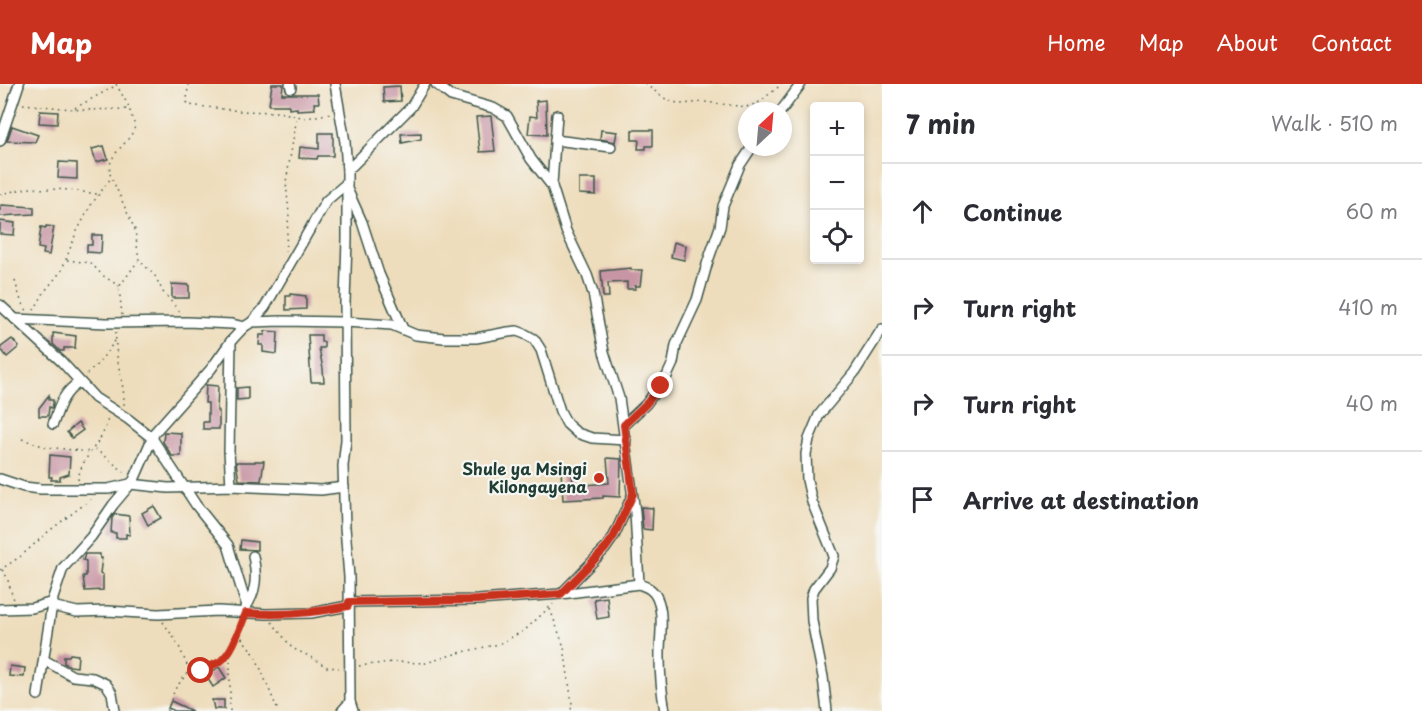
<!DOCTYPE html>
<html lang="en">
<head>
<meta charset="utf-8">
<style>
	body { margin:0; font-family:"Playpen Sans",sans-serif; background:#f7f7f7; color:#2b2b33 }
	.controls { position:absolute; right:18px; top:18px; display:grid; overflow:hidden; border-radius:6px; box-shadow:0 3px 9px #0003 }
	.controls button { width:54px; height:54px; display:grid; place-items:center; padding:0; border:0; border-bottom:2px solid #e1e1e2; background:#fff; color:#2b2b33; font:30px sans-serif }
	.compass { position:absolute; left:738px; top:18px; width:54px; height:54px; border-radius:50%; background:#fff; box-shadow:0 3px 9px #0003; rotate:26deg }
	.stop { position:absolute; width:18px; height:18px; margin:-14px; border:4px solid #c8321e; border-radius:50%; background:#fff }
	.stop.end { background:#c8321e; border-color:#fff; box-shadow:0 2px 6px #0008 }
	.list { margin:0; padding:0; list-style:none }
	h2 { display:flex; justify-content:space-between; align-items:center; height:78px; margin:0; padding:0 24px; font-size:26px }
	h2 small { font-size:20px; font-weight:400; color:#7c7c81 }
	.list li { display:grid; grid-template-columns:39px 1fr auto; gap:18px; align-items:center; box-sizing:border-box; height:96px; padding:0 24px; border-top:2px solid #e1e1e2 }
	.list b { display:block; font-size:22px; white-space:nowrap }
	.list em { font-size:20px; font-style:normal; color:#7c7c81 }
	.icon { flex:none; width:33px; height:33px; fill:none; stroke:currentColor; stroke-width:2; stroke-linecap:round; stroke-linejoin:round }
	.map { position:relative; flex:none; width:882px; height:627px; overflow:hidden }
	header { display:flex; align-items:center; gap:36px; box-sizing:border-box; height:84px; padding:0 30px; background:#c8321e; color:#fff }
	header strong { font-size:28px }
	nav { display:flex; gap:33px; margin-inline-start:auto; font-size:21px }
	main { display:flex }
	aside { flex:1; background:#fff }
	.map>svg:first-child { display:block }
	.building { fill:#c895a5 }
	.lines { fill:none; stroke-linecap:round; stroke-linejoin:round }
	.minor-casing { stroke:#3e5548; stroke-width:12 }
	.path { stroke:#3e5548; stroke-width:1.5; stroke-dasharray:1.5 4.5; stroke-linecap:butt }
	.minor { stroke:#fff; stroke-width:9 }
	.route { stroke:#c8321e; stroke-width:8 }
	.poi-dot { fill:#c8321e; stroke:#f6f6f2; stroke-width:2 }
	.labels { text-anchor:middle; stroke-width:4.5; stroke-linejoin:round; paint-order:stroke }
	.poi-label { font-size:16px; font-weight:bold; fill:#1f3d34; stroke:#f6f6f2; text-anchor:end }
</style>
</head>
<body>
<header>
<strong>Map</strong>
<nav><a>Home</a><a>Map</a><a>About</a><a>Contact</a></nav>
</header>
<main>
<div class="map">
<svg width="882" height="627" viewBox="0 0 882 627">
	<rect width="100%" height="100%" fill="#f6f6f2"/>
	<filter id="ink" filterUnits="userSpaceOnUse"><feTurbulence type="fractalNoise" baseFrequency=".0167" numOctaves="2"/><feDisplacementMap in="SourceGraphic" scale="12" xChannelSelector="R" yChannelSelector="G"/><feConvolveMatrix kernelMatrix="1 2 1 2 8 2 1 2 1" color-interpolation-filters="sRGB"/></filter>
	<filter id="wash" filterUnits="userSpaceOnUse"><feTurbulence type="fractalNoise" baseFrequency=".008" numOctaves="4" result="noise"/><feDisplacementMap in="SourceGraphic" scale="24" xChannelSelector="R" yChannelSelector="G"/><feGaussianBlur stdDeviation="1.35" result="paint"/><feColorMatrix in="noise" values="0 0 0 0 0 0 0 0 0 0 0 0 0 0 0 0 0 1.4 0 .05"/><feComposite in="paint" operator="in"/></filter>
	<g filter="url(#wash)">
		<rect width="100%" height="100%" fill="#eeddbc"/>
		<g id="blocks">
			<!-- building -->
			<g class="building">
				<path d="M272 0H283L282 10H318L319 19H314L315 25 297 26V24L289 25V21H269Z"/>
				<path d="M400 2 401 17 384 18 383 3Z"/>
				<path d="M546 16 547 51 528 50 530 32 537 33 536 17Z"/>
				<path d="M40 27 58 28 57 40 39 39Z"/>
				<path d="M491 32 495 67 480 68 476 33Z"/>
				<path d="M12 42 38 51 35 58 7 57Z"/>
				<path d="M601 46 617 48 615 58 600 55Z"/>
				<path d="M632 46H653V62H646V65H638L639 56H632Z"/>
				<path d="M319 49H333V72H318L317 75 299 74 300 63 319 65Z"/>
				<path d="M421 49V55L402 59 401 50Z"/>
				<path d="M104 62 108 75 96 78 92 65Z"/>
				<path d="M59 78 77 79V95L58 94Z"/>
				<path d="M579 95H596V111L579 110Z"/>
				<path d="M1 121 34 123V130L0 132Z"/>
				<path d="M0 137 15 139 14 151 0 150Z"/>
				<path d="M46 142 54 143 49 171 43 170 44 165 38 164 41 143 46 144Z"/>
				<path d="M92 151H102L101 169 87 168V161H92Z"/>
				<path d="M674 158 686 162 684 176 671 173Z"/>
				<path d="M631 184V186H642L640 202H635L636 205H627V198L608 199 609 213H603L601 187Z"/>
				<path d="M172 200 189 201V214H172Z"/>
				<path d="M290 210 306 212V225L286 226V212H290Z"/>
				<path d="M265 247 278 248 277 270 263 268V261H259L260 251H265Z"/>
				<path d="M53 249 76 252 75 264H64V267H60L53 260Z"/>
				<path d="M308 251H321V258H324V264H319L323 285 324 298H311Z"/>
				<path d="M12 255 19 263 7 273 0 264Z"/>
				<path d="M206 301 218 302 217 327H219V345H203V338H208V319H205Z"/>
				<path d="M248 303V315L237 316V304Z"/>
				<path d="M49 311V316H53V320L52 324 49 323 48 332H39V324Z"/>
				<path d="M78 339 83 346 72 354 67 348Z"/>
				<path d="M164 348 181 349V372H172L163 358Z"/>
				<path d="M50 371 70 373 69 390 60 393V396H51L52 393H49Z"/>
				<path d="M607 374 621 375 620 413 603 412V414L563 416 561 387H572L573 402 609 399Z"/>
				<path d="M255 377H264L261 397 239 396 236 378H255Z"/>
				<path d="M154 422 161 434 148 441 142 429Z"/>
				<path d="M641 423 653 424 652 446 643 445Z"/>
				<path d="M115 430 129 432 130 451 126 450V454H116V449H111L112 434Z"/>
				<path d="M241 456 257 458V466L240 465Z"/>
				<path d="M85 470H100V474H102L100 489 103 491V506L85 507 83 492H86V477L83 476Z"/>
				<path d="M607 513 609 533 597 535 594 515Z"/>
				<path d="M70 570 78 571 77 583 70 582 64 579V572H69Z"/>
				<path d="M10 582 25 584 24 593 9 592Z"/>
				<path d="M219 583 226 594 213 603 206 592Z"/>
				<path d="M212 616H224V625H214Z"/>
				<path d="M171 617 192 627H175L168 624Z"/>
			</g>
		</g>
	</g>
	<g filter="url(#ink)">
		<use href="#blocks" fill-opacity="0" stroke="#3e5548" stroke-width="1.5"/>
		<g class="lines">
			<!-- minor casing -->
			<g class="minor-casing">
				<g id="minor">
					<path d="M290 0 291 4"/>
					<path d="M335 0 345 58 347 87V155L345 219 346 356 343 382 345 443 349 493 350 618 353 627"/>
					<path d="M436 0 451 12 493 24 507 32 531 75 552 102 566 147 587 191 593 209 604 268 619 314 635 428 639 500"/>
					<path d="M781 27 801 0"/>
					<path d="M555 56 611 63"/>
					<path d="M0 57 19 0"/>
					<path d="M347 87 411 23 425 0"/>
					<path d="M552 100 557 31"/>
					<path d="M348 107 362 138 379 190 403 245"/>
					<path d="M0 221 61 277 95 314 128 335 152 354 196 421 228 461 245 517 246 529"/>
					<path d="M15 235 107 239 187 238 232 240 244 243"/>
					<path d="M252 238 265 223 326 117 347 99"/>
					<path d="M231 257 229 367 231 402"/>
					<path d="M53 340C59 323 63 308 80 298"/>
					<path d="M624 341 646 320 667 292 673 279 676 261 697 216 708 177 720 143 723 122 740 81 752 63"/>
					<path d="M0 395 24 403 41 405H108L130 400 168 404 231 402 321 406 344 403"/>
					<path d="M561 510 605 465 614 452 632 412"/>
					<path d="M349 518 478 516 561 510 639 500C647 503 653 505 657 514 665 532 659 556 660 575 660 592 662 610 665 627"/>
					<path d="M52 522 77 528 107 527 158 530 218 527 266 530 311 529 348 522"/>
					<path d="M245 524C257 508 257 491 253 472"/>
					<path d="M0 525 32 524 53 518"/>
					<path d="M44 576 73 592 93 594 106 600 112 609 115 627"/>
					<path d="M38 611 53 514 63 484 91 453 113 421 134 396 155 348 211 285 231 257 244 243 252 238 281 237 345 238 392 241 416 251 444 254H476L508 248 517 247 525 250 534 255 541 266 560 327 567 340 577 349 592 354 626 356"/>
					<path d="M342 627 350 618"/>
					<path d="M827 627 823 593 812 537 811 514 814 505 830 484 834 472 812 418 807 396 806 370 809 355 819 331 854 289 882 245"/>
				</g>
			</g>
			<!-- path -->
			<g class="path">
				<path d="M116 0 128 21 135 42C130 61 106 69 110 90L135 146 139 176 155 192 163 208 180 228"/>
				<path d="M188 0 187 18 189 21 240 27 279 28 306 34 332 29"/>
				<path d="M645 0 667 16 681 20 705 18 746 23 758 19 782 0"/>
				<path d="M23 20 81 26 128 25"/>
				<path d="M75 24 115 2"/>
				<path d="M0 110 28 104 70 106 97 110"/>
				<path d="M285 168 289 130 286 98 297 33"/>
				<path d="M67 176 91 179 102 191 119 202"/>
				<path d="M15 197 20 214 27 227"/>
				<path d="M34 226 45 207 62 186 76 149 91 121 111 94"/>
				<path d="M122 231 119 203 138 177"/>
				<path d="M116 248C114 277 125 297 124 323"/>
				<path d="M87 290 98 280 115 257"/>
				<path d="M22 355 46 363 91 368"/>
				<path d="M95 365 127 390"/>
				<path d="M78 396C81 371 103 361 108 334"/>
				<path d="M0 486 21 472 49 447 94 413"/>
				<path d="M2 486C10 494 9 507 15 517"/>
				<path d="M550 525 564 563 572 620 571 627"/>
				<path d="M163 538 178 560 189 586"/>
				<path d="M272 538 292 564 309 572 327 583 339 584"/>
				<path d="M238 549 255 571 278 627"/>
				<path d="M359 582 392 578 426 579 458 569 499 560 525 546 553 520"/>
				<path d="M167 627 175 605 188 588C207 582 217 585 230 565"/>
				<path d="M230 627V571L242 537"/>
			</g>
			<!-- minor -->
			<use href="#minor" class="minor"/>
		</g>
	</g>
	<g class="lines" filter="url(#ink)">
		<!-- route -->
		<path class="route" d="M201 587C208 582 216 581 222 576 234 565 240 543 246 529 281 532 314 529 348 522L349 518 478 516 561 510 605 465 614 452 633 410 624 341 646 320 661 302"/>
	</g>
	<!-- markers -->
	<circle class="poi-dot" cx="599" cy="394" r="6"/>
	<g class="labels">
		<!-- poi labels -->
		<g class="poi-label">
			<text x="587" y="391">Shule ya Msingi<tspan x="587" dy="18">Kilongayena</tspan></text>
		</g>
	</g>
</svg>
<div class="controls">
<button>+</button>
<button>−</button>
<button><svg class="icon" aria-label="locate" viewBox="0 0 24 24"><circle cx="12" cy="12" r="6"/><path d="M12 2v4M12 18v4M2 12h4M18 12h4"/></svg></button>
</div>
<svg class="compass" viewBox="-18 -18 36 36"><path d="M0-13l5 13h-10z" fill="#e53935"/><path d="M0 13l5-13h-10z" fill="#7c7c81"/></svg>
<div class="stop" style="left:201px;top:587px"></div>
<div class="stop end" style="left:661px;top:302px"></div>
</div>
<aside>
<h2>7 min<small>Walk · 510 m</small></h2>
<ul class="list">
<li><svg class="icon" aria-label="ahead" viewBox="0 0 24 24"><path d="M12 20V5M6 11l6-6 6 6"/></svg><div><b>Continue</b></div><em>60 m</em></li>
<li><svg class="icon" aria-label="right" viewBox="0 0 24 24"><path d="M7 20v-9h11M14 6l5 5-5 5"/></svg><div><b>Turn right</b></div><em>410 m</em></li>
<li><svg class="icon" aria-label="right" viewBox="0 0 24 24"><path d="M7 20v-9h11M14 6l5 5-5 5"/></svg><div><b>Turn right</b></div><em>40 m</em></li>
<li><svg class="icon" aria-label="arrive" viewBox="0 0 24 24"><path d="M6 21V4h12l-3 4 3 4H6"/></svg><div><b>Arrive at destination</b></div></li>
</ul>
</aside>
</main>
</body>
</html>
